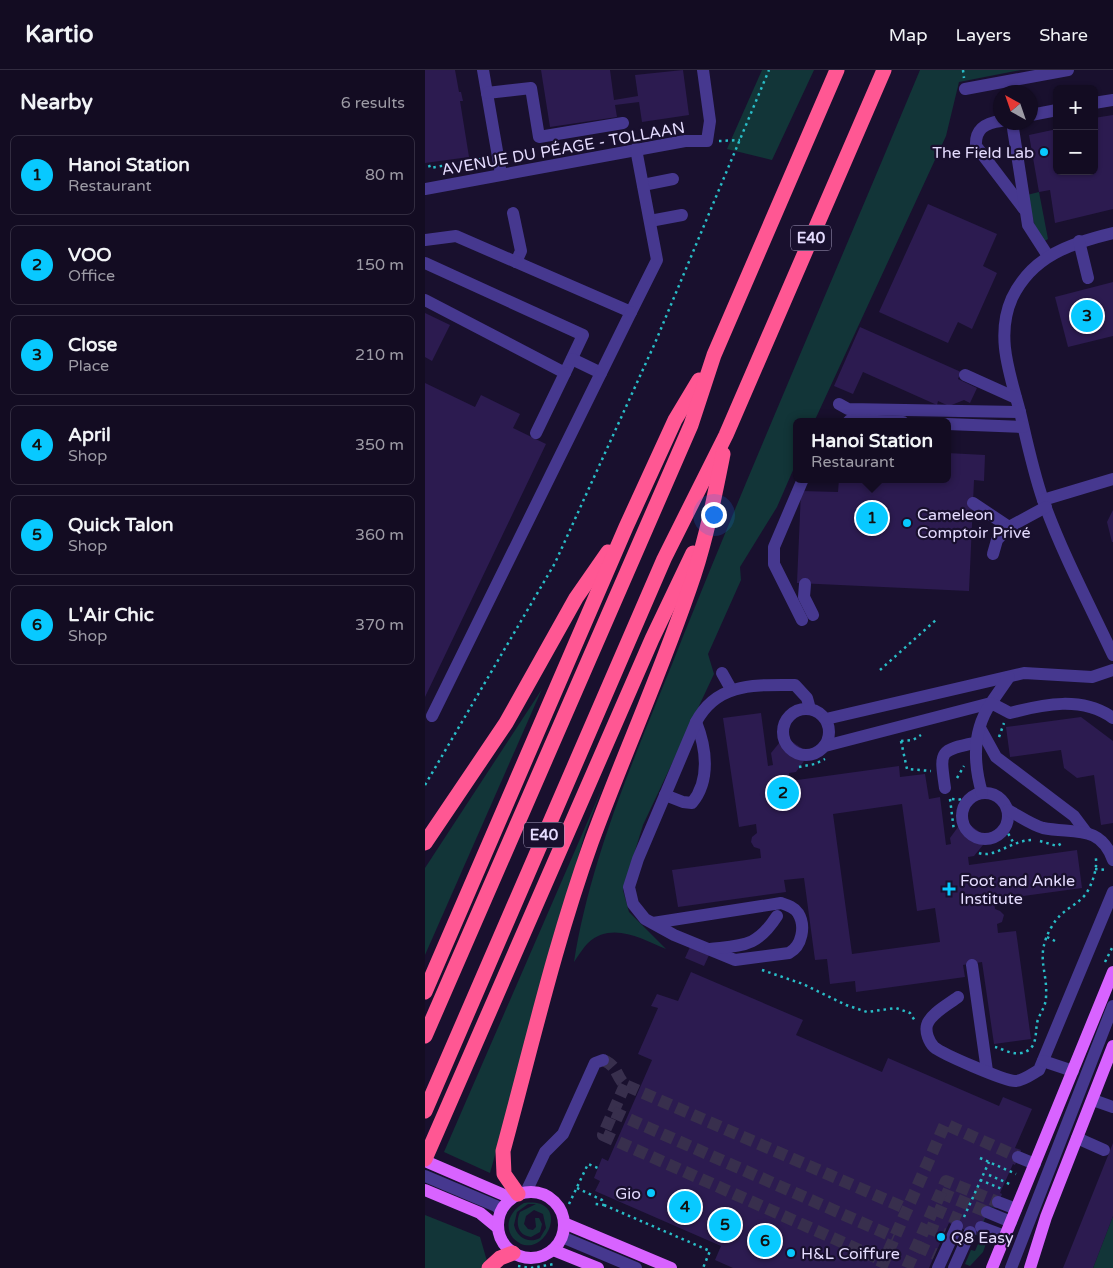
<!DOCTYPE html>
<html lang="en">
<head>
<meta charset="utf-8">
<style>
	body { margin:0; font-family:"Varela Round",sans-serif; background:#1c152a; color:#f1f3f6 }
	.controls { position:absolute; right:15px; top:15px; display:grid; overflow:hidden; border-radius:8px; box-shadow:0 1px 4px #0004 }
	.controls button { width:45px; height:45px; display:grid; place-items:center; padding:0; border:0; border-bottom:1px solid #322c40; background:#130c22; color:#f1f3f6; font:25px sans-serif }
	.compass { position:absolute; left:568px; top:15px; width:45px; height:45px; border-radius:50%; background:#130c22; box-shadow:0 1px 4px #0004; rotate:320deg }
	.you { position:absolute; left:288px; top:444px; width:18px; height:18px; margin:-12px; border:4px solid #fff; border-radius:50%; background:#1a73e8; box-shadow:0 0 0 8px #1a73e833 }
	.badge { display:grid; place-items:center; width:32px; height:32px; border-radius:50%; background:#08c9ff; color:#111; font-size:16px; font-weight:700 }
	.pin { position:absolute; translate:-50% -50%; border:2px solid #fff; box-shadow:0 1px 5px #0006 }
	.popup { position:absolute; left:368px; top:348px; width:158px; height:65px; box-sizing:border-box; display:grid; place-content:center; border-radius:8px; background:#130c22; filter:drop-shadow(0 1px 4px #0005); font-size:16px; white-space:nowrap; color:#9d9ba5 }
	.popup b { font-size:19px; color:#f1f3f6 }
	.popup::after { content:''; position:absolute; left:50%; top:100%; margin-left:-10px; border:10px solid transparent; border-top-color:#130c22 }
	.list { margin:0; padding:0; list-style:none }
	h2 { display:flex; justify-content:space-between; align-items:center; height:65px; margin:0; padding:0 20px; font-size:21px }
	h2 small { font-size:16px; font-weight:400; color:#9d9ba5 }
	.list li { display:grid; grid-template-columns:32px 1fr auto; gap:15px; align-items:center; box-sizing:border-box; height:80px; margin:0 10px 10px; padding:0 10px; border:1px solid #322c40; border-radius:8px }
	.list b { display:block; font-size:19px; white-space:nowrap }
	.list p { margin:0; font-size:16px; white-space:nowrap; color:#9d9ba5 }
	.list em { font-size:16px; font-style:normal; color:#9d9ba5 }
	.map { position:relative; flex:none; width:688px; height:1198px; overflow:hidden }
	header { display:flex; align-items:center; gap:30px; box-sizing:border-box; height:70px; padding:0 25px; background:#130c22; border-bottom:1px solid #322c40 }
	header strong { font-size:24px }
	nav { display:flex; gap:28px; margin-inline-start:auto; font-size:18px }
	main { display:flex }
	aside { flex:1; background:#130c22 }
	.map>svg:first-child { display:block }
	.green { fill:#123538; fill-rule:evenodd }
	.building { fill:#2c1b50; fill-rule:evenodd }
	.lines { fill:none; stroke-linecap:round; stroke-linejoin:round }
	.minor-tunnel { stroke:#382f4d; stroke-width:12; stroke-dasharray:12 6; stroke-linecap:butt }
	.path { stroke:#29bdc7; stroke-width:2.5; stroke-dasharray:2.5 4; stroke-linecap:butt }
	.minor { stroke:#46388f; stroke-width:12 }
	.major { stroke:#d863ff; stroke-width:12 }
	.highway { stroke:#ff5793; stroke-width:15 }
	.poi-dot { fill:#08c9ff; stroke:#19102e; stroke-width:2 }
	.labels { text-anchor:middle; stroke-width:4.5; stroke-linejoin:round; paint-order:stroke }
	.shield { fill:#19102e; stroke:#a89fc0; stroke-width:1 }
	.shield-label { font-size:15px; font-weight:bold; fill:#e5dcff }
	.street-label { font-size:16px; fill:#e5dcff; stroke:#19102e }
	.poi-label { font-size:16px; fill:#e5dcff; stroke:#19102e; text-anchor:start }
</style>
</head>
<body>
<header>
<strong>Kartio</strong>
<nav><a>Map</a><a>Layers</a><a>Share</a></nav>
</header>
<main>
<aside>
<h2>Nearby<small>6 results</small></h2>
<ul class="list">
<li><span class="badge">1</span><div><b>Hanoi Station</b><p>Restaurant</p></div><em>80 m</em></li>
<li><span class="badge">2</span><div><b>VOO</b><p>Office</p></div><em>150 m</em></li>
<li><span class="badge">3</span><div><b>Close</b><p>Place</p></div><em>210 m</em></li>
<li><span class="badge">4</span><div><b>April</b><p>Shop</p></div><em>350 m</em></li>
<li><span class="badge">5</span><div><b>Quick Talon</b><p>Shop</p></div><em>360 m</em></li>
<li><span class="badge">6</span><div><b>L'Air Chic</b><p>Shop</p></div><em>370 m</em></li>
</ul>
</aside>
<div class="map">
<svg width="688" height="1198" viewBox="0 0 688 1198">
	<rect width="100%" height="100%" fill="#19102e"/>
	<!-- green -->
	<g class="green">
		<path d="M337 0H389L347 90 302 79Z"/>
		<path d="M495 0H596L534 12 521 66 389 352H372V391L352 437 315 497 316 510 283 584 289 604 218 755 198 820 204 842 241 879C217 869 187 851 163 873 158 878 153 886 149 892 167 778 217 671 259 564 335 375 417 188 495 0Z"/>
		<path d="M614 122 623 169 618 172 612 165 602 125Z"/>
		<path d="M117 619 0 885V798Z"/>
		<path d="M178 716 160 763 65 1103 19 1082Z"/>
		<path d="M577 1124 571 1138 565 1137 553 1165 563 1168 558 1182 545 1196 540 1194 546 1180 550 1181 556 1167 539 1160Z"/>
		<path d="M99 1133C151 1126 117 1198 88 1168 78 1155 86 1140 99 1133ZM103 1134H111L95 1142C90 1153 93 1166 106 1167L115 1162 117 1154 114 1148H110L111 1157 108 1160 103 1159 99 1154 101 1146 109 1140 118 1144 121 1158 115 1168C104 1174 92 1168 89 1155L92 1142Z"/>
		<path d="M0 1145 55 1167 62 1191 56 1198H0Z"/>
		<path d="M688 1146V1198H668Z"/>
	</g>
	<!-- building -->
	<g class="building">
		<path d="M0 0H30L34 22H36L38 31H35L44 87 0 93Z"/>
		<path d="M116 0H185L189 30 213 26 210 5 258 0 264 45 217 52 214 32 190 35 192 47 125 57Z"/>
		<path d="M688 45V139L630 153 625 120 614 122 604 65 632 59V101H669V48Z"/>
		<path d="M503 134 572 164 558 196 572 203 547 259 533 252 523 273 454 242Z"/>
		<path d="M688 212V266L643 277 630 227Z"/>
		<path d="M0 243 25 255 7 291 0 287Z"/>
		<path d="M435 257 536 302 533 309 552 318 545 333 539 330 524 336 513 331 512 335 438 302 428 324 409 316Z"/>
		<path d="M0 313 50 337 56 325 95 344 88 358 121 374 0 627Z"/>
		<path d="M522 383 560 385 559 411 549 410 544 521 372 513 376 421 413 422 414 409H522Z"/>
		<path d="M688 440V472H687L682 452Z"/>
		<path d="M336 643 343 696 348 695 346 683 355 672 366 671 378 679 379 691 371 702 364 703 365 711 474 696 475 707 500 704 504 729 515 727 521 775 526 774 525 768 533 757 545 755 556 763 558 775 549 786 543 787 544 795 652 780 657 818 569 830 570 839 575 841 579 845 577 852 572 854 573 863 591 861 606 969 569 974 557 892 538 895 540 907 431 922 430 911 405 914 402 889 390 890 379 808 359 810 361 822 253 837 247 800 336 788 335 779 329 777 326 772 327 767 332 763 331 754 314 757 298 648ZM477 734 492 841 510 838 515 872 427 884 408 744Z"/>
		<path d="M656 647 688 671V753L676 755 669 705 652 708 639 698 636 680 585 687 581 657Z"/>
		<path d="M265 877 284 885 279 896 260 888Z"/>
		<path d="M266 902 378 950 371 965 457 1002 463 988 574 1036 578 1027 607 1039 590 1078 596 1080 590 1095 588 1094 575 1123 577 1124 571 1138 565 1136 552 1165 524 1153 504 1198H308L290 1190 296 1176 170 1121 175 1111 169 1108 177 1088 183 1091 227 990 213 984 233 938 226 936 232 924 253 931Z"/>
		<path d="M688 1073V1146L668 1198H638Z"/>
	</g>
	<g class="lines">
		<!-- minor-tunnel -->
		<g class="minor-tunnel">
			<path d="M178 990C194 997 189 1004 200 1015L482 1139"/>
			<path d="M200 1015 178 1065 459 1191"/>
			<path d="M188 1042 469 1167"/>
			<path d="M516 1123 562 1142"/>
			<path d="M509 1139 535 1150"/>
			<path d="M501 1157 519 1164"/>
			<path d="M492 1176 510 1184"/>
			<path d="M456 1198 520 1054 593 1087"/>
			<path d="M482 1198 521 1111 573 1132"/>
		</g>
		<!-- path -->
		<g class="path">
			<path d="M538 0 539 8"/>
			<path d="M294 71 315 70"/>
			<path d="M4 95 5 98 62 88"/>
			<path d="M455 600 512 549"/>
			<path d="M574 667 579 653"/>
			<path d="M476 671 488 670 496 665"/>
			<path d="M476 671 482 699 506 701"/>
			<path d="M374 697 390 694 400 689"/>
			<path d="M532 708 539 696"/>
			<path d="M0 715 130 493 230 273 344 0"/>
			<path d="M525 729 529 761"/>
			<path d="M527 729 543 730"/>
			<path d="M580 758 588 772"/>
			<path d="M615 771 632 776 639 772"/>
			<path d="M554 783C569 789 588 769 609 770"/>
			<path d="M670 799 681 800"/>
			<path d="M622 867 630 871"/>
			<path d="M680 892 688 876"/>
			<path d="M337 900 378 914 421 935 442 942 471 938 485 943 490 951"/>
			<path d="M570 977C578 979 587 985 596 983 613 980 610 964 612 953 614 944 621 937 621 927 623 899 609 887 627 856 637 839 650 837 660 825 667 816 674 795 670 785"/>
			<path d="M555 1088 591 1104"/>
			<path d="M564 1105 587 1115"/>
			<path d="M555 1110 577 1119"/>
			<path d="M152 1118 177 1130 179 1135 170 1134"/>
			<path d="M144 1134 163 1094 173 1098"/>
			<path d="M179 1135 285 1181 278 1198"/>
			<path d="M539 1147 564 1092"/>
			<path d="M93 1196 106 1198 129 1194"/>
		</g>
		<!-- minor -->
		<g class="minor">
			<path d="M58 0 76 104"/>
			<path d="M540 19 643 0"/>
			<path d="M62 23 106 18 114 67 198 53"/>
			<path d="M669 33 688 30"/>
			<path d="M606 45 632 40"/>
			<path d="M576 51C560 53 550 59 551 76L599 139"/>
			<path d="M587 52 603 155 623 186"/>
			<path d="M218 115 248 109"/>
			<path d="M0 119 260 71H282L285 51 278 0"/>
			<path d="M88 143 96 181 91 192"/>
			<path d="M225 151 257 145"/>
			<path d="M688 163C646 173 607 186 587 228 570 266 585 304 595 342 602 372 608 401 618 430 637 483 664 534 688 585"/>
			<path d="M0 170 31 166 206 242 232 190 211 79"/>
			<path d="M654 171 663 208"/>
			<path d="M0 193 158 265 140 303 0 230"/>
			<path d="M147 289 176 303"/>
			<path d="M540 305 591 328"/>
			<path d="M414 334 423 339 595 342"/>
			<path d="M423 352 425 350 478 352"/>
			<path d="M522 354 598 357"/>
			<path d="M111 363 140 303"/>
			<path d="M618 430 688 409"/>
			<path d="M548 433 584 457 621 437"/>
			<path d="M568 484 572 470 584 457"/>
			<path d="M380 514 379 527 388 545"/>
			<path d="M377 550 349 494V477L378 409"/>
			<path d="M297 603 306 619"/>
			<circle cx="381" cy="662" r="23"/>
			<path d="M7 646 206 242"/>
			<path d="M401 649 599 603 667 607 688 600"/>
			<path d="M555 658 571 687 649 746 661 762"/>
			<path d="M400 676 566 633 584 607"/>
			<path d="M520 718C515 682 513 680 550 673"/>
			<circle cx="560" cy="746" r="23"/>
			<path d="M557 723C548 692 547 661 566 633L585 643C619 634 657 626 688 648"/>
			<path d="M240 725 258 732 267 733C286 710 281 677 271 652"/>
			<path d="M583 740C594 746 607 755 618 758 649 764 675 754 688 790"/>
			<path d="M228 853 356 833C362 835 369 837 373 843 381 856 377 876 364 883L310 890 249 865 220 849 208 834 204 817 213 789 271 652C292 612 330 615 370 615L382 628 385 639"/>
			<path d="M285 879C319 875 332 877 352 846"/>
			<path d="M547 895 562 1001"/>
			<path d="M533 927C524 934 505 944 502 955 500 962 504 972 509 977 517 984 580 1011 590 1011 598 1011 607 1004 614 1000L688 822"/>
			<path d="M618 991 648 1001"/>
			<path d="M668 1030 688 1037"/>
			<path d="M652 1068 679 1080"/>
			<path d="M593 1087 610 1094"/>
			<path d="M0 1106 71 1136 76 1141"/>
			<path d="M101 1122 120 1082 138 1064 170 993 178 990"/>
			<path d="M573 1132 591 1139"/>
			<path d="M562 1142 586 1152"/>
			<path d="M556 1157 580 1166"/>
			<path d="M137 1167 211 1198"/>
			<path d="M513 1198 532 1156"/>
			<path d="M529 1198 545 1162"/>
			<path d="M586 1198 688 936"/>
		</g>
		<!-- major -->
		<g class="major">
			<path d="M0 1091 86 1128"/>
			<path d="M0 1120 55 1143 72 1157"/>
			<circle cx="106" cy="1155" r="33"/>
			<path d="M139 1153 246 1198"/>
			<path d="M128 1180 173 1198"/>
			<path d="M567 1198 688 902"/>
			<path d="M605 1198 621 1147 688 976"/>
		</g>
		<!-- highway -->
		<g class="highway">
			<path d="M0 773 81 653 151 528 183 482"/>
			<path d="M0 922 201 457 250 350 274 310"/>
			<path d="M0 966 266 355 289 285 412 0"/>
			<path d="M0 1041 239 489 301 365 459 0"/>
			<path d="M0 1089 227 569 268 483"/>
			<path d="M93 1124 79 1104 78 1081C106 978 130 873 166 773 199 683 239 596 269 505 282 465 290 424 298 384"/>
			<path d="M64 1198 75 1188 88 1183"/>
		</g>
	</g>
	<!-- markers -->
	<g class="poi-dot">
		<circle cx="619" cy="82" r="5"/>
		<circle cx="482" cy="453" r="5"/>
		<path d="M521.5 811.5h5v5h5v5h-5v5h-5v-5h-5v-5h5z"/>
		<circle cx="226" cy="1123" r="5"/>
		<circle cx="516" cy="1167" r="5"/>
		<circle cx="366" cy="1183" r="5"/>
	</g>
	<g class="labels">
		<!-- shield labels -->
		<g class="shield">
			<rect x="366" y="155.5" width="40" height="25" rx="4"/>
			<rect x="99" y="752.5" width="40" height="25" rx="4"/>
		</g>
		<g class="shield-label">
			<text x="386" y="173">E40</text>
			<text x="119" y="770">E40</text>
		</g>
		<!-- street labels -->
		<g class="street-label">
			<text transform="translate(138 78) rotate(-10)" y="6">AVENUE DU PÉAGE - TOLLAAN</text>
		</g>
		<!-- poi labels -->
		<g class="poi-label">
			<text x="609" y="88" text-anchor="end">The Field Lab</text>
			<text x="492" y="450">Cameleon<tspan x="492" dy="18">Comptoir Privé</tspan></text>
			<text x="535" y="816">Foot and Ankle<tspan x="535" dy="18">Institute</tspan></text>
			<text x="216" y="1129" text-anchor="end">Gio</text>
			<text x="526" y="1173">Q8 Easy</text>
			<text x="376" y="1189">H&amp;L Coiffure</text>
		</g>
	</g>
</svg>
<div class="controls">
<button>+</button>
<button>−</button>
</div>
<svg class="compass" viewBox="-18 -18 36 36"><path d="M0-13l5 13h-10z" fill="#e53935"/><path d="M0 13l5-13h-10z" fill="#9d9ba5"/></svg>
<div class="you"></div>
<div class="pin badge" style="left:447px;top:448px">1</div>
<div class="popup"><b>Hanoi Station</b>Restaurant</div>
<div class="pin badge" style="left:358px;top:723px">2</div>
<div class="pin badge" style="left:662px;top:246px">3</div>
<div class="pin badge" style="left:260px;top:1137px">4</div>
<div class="pin badge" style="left:300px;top:1155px">5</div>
<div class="pin badge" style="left:340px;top:1171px">6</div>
</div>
</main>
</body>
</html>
